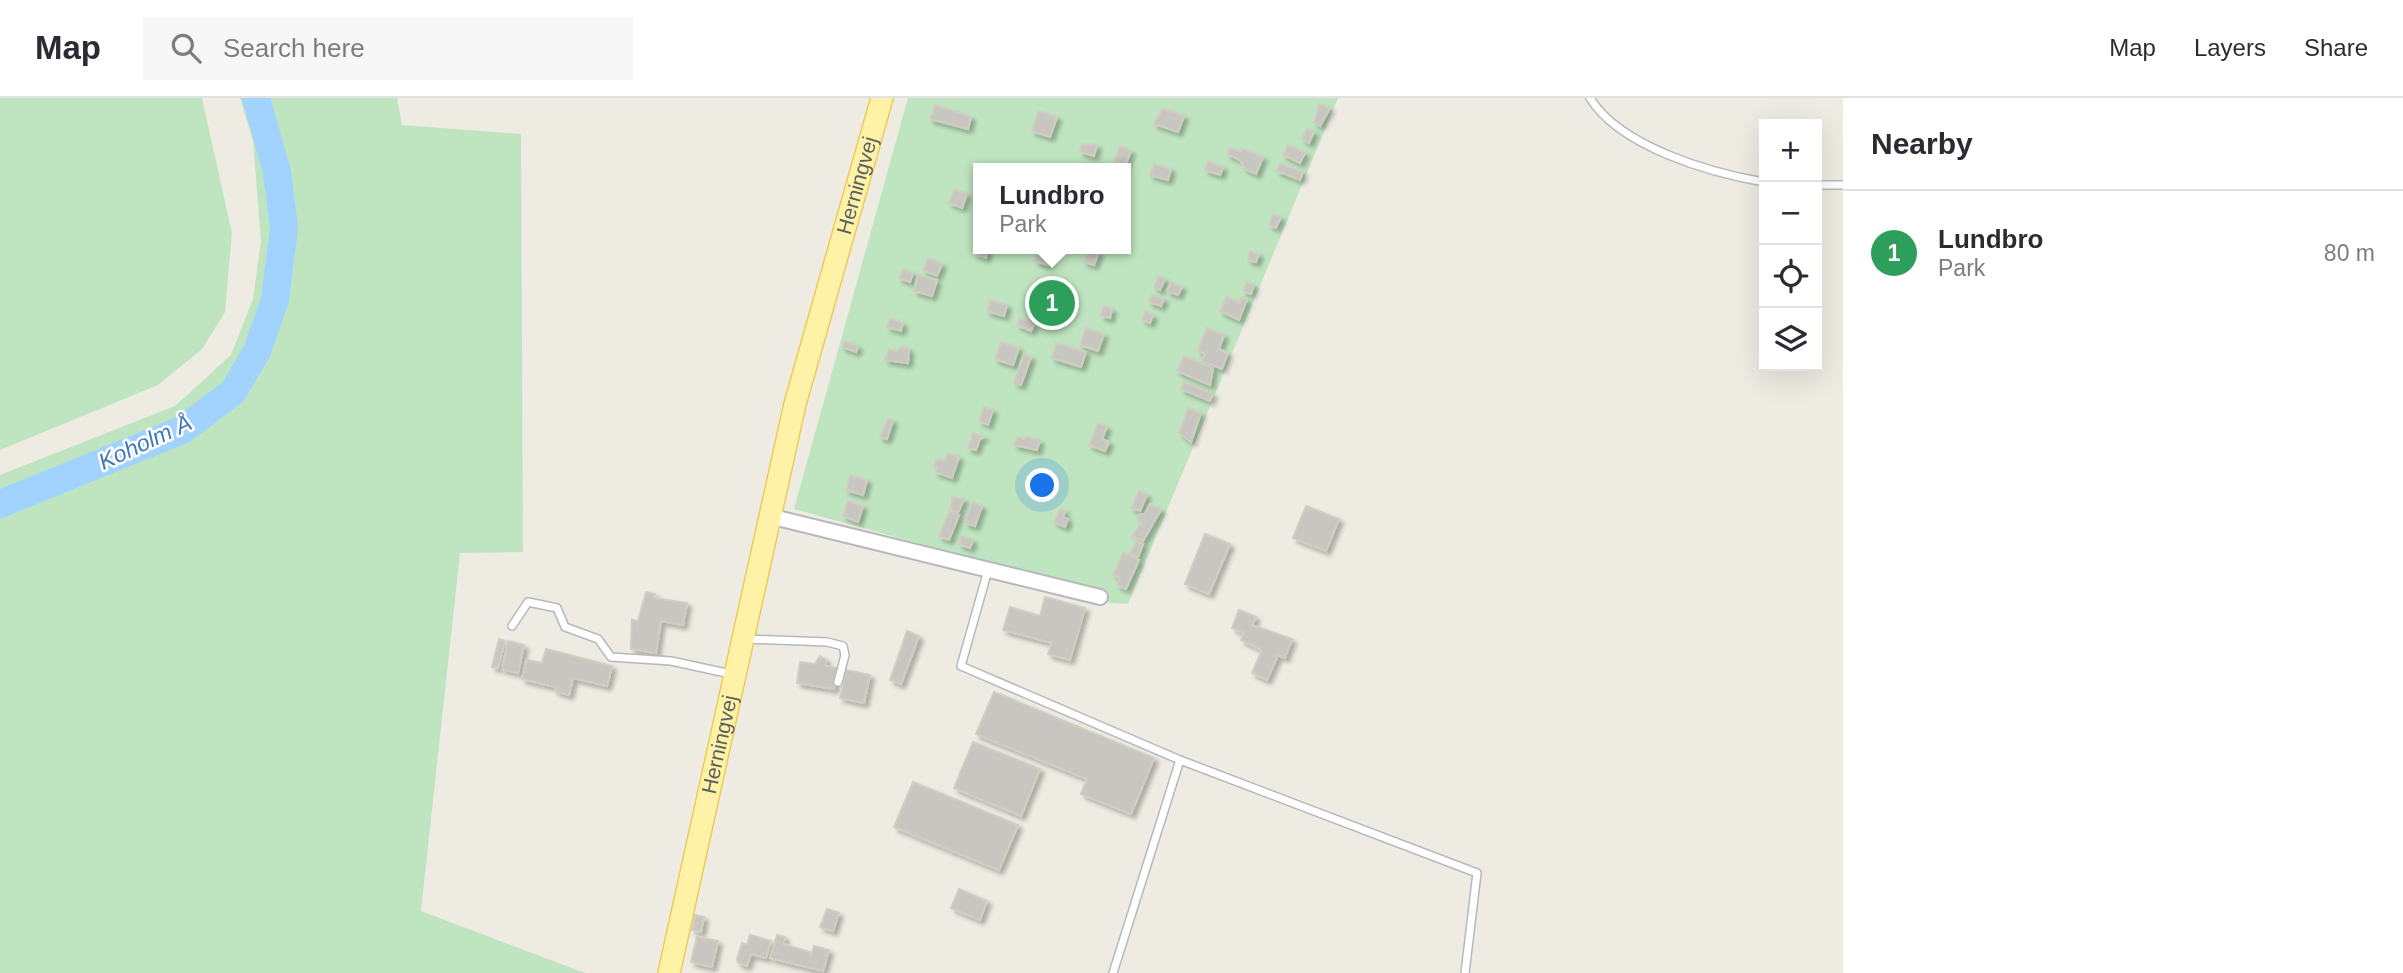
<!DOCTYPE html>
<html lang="en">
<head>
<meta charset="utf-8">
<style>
	body { margin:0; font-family:Helvetica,sans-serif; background:#f7f7f7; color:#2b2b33 }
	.controls { position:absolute; right:21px; top:21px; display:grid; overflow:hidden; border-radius:0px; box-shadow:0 7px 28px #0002 }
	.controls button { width:63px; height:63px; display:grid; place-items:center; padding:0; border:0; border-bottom:2px solid #e1e1e2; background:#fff; color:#2b2b33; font:35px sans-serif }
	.you { position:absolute; left:1043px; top:388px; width:24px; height:24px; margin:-18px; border:5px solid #fff; border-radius:50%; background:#1a73e8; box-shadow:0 0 0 10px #1a73e833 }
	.badge { display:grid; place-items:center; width:46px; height:46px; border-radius:50%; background:#e64330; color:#fff; font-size:23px; font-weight:700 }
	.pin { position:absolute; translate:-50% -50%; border:4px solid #fff; box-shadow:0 2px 7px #0006 }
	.popup { position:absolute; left:973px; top:65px; width:158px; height:91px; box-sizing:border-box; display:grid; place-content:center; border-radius:0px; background:#fff; filter:drop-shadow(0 2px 5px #0005); font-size:23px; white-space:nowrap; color:#7c7c81 }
	.popup b { font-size:26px; color:#2b2b33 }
	.popup::after { content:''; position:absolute; left:50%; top:100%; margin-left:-14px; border:14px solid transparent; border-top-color:#fff }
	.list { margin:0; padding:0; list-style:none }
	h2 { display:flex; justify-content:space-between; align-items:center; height:91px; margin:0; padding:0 28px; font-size:30px }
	h2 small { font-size:23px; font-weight:400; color:#7c7c81 }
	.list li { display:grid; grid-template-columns:46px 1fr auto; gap:21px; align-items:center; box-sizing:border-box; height:126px; padding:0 28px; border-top:2px solid #e1e1e2 }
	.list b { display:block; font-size:26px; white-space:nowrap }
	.list p { margin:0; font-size:23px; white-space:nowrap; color:#7c7c81 }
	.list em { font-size:23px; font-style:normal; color:#7c7c81 }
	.icon { flex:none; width:38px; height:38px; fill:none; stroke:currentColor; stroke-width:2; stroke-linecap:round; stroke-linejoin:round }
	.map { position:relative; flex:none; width:1843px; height:875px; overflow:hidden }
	header { display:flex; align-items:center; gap:42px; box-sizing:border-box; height:98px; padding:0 35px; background:#fff; border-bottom:2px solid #e1e1e2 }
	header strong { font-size:33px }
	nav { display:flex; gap:38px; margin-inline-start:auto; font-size:24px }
	.search { width:490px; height:63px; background:#f7f7f7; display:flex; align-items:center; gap:18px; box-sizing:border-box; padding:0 24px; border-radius:0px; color:#7c7c81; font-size:26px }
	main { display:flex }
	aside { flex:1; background:#fff }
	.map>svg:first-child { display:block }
	.green { fill:#bfe5c0; fill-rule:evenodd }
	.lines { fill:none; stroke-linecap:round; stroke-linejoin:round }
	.river { stroke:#a2d3fe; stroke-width:28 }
	.building { fill:#c8c6c0; stroke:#d2cdc1; stroke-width:2; filter:url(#shadow) }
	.lane-casing { stroke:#b5b8bd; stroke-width:10 }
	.street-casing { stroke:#b5b8bd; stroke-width:18 }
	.primary-casing { stroke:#efca5a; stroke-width:24 }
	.lane { stroke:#fff; stroke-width:7 }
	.street { stroke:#fff; stroke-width:14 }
	.primary { stroke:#fef2a7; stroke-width:21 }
	.labels { text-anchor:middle; stroke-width:5; stroke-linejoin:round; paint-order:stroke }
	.street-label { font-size:21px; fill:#5b5e63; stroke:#fff }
	.water-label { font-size:23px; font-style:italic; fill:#4279b8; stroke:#fff }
</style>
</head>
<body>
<header>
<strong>Map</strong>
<div class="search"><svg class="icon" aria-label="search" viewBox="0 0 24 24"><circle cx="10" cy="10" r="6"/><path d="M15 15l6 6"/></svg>Search here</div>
<nav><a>Map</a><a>Layers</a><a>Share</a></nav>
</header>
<main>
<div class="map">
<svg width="1843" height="875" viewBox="0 0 1843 875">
	<defs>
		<filter id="shadow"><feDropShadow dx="4" dy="4" stdDeviation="2" flood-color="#0004"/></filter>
	</defs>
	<rect width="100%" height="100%" fill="#edebe2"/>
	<!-- green -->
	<g class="green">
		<path d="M0 0H202L232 135 225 214 202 251 158 287 0 352Z"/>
		<path d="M240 0H397L402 27 521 36 523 454 460 455 421 813 585 875H0V377L175 308 231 257 253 201 261 143 253 43Z"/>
		<path d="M908 0H1338L1128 506 1111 505 957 456 794 411ZM978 70H1126V151H978Z"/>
	</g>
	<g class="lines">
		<!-- river -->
		<path class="river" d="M0 406 182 332 233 294 257 253 275 202 284 130 277 74 256 0"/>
	</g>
	<!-- building -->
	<g class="building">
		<path d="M1319 6 1330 10 1320 28 1314 25Z"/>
		<path d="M935 7 971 19 968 31 930 21Z"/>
		<path d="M1163 10 1184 18 1178 34 1154 26Z"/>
		<path d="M1038 13 1057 19 1050 39 1032 33Z"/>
		<path d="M1307 31 1314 34 1309 45 1302 41Z"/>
		<path d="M1082 46 1097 47 1094 58 1080 54Z"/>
		<path d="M1288 47 1305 55 1300 65 1283 57Z"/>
		<path d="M1120 48 1131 53 1125 68 1114 64Z"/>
		<path d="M1230 50 1240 54 1241 50 1263 59 1256 76 1245 71 1240 62 1227 56Z"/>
		<path d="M1208 63 1223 69 1220 77 1205 72Z"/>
		<path d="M1280 65 1303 74 1300 82 1277 73Z"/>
		<path d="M1154 66 1171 71 1168 82 1150 77Z"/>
		<path d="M954 92 967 96 962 110 949 105Z"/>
		<path d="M1273 116 1281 119 1276 130 1269 127Z"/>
		<path d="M977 149 988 152 986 160 975 156Z"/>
		<path d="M1039 151H1054L1048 167 1035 163Z"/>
		<path d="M1089 151 1099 154 1094 167 1084 164Z"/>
		<path d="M1250 153 1259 156 1256 164 1248 162Z"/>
		<path d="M928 160 942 166 937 178 923 172Z"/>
		<path d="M903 171 913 175 910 184 899 180Z"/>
		<path d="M918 177 937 182 932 198 914 193Z"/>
		<path d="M1158 178 1165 181 1160 192 1154 189Z"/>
		<path d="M1171 184 1182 189 1178 197 1167 193Z"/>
		<path d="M1247 184 1254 187 1251 196 1243 193Z"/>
		<path d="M1152 197 1164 201 1161 208 1149 204Z"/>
		<path d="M1227 199 1239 205 1242 199 1247 202 1239 222 1220 213Z"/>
		<path d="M990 202 1007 207 1004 218 987 213Z"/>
		<path d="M1103 208 1112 211 1110 220 1101 218Z"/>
		<path d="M1145 214 1153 217 1150 225 1142 222Z"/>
		<path d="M890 220 903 225 901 233 887 229Z"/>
		<path d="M1020 220 1034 226 1031 233 1017 227Z"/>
		<path d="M1086 230 1104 236 1098 253 1080 247Z"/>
		<path d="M1207 230 1224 237 1219 251 1228 255 1222 271 1202 263 1205 256 1198 253Z"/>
		<path d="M844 243 858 248 856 254 842 249Z"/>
		<path d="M1001 244 1019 250 1013 267 995 261Z"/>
		<path d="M1056 245 1086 254 1081 269 1052 260Z"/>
		<path d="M902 248 909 251 908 265 885 262 889 251 897 254Z"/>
		<path d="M1024 256 1031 259 1021 287 1014 285Z"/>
		<path d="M1184 258 1213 270 1210 287 1177 273Z"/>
		<path d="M1184 284 1213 296 1210 303 1181 291Z"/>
		<path d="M984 309 993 312 988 327 979 323Z"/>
		<path d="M1188 310 1201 315 1191 344 1179 335Z"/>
		<path d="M888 321 893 322 887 341 880 339Z"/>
		<path d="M1098 325 1107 329 1102 341 1109 344 1105 353 1089 347Z"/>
		<path d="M973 335 984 339 980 341 976 352 968 350Z"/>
		<path d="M1025 338 1040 343 1037 352 1014 347 1017 339 1024 341Z"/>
		<path d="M948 355 959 359 952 380 935 374 937 369 934 368 937 361 945 363Z"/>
		<path d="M850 377 867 382 863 397 846 392Z"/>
		<path d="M1139 393 1147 397 1140 413 1131 410Z"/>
		<path d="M952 399 964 401 958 415 951 412Z"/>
		<path d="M848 403 863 408 858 424 843 418Z"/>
		<path d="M972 404 982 408 975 428 965 425Z"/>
		<path d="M1150 406 1161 412 1143 443 1132 438 1142 424 1137 421 1139 417 1145 416Z"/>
		<path d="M1306 408 1339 421 1326 453 1293 440Z"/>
		<path d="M1060 411 1065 413 1063 419 1068 421 1065 429 1054 424Z"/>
		<path d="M949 413 959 417 949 442 939 438Z"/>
		<path d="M1205 436 1230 446 1209 496 1185 486Z"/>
		<path d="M961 438 973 442 970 450 959 446Z"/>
		<path d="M1136 443 1143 446 1138 459 1130 456Z"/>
		<path d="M1123 455 1139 462 1126 491 1117 487 1120 480 1113 477Z"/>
		<path d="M646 494 655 496 654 500 687 505 683 527 661 523 656 555 631 551 632 522 638 523Z"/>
		<path d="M1045 499 1085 510 1070 562 1048 556 1052 545 1003 532 1010 509 1040 518Z"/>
		<path d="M1239 512 1256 519 1252 527 1292 541 1285 560 1278 557 1267 582 1252 575 1262 552 1241 542 1244 535 1232 530Z"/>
		<path d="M907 533 919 538 901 586 890 582Z"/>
		<path d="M499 541 505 543 498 570 492 569Z"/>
		<path d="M508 543 524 547 518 575 502 571Z"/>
		<path d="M546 551 612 568 607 588 573 580 569 597 555 593V589L522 581 527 562 542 565Z"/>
		<path d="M820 558 826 562V568L837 570 834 591 797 585 800 564 815 566Z"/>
		<path d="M846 572 870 577 864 605 840 600Z"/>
		<path d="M994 594 1154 660 1131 716 1081 696 1087 681 976 636Z"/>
		<path d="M973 644 1040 671 1021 718 954 690Z"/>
		<path d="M913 684 1018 727 999 772 894 729Z"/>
		<path d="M959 791 987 803 980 822 951 810Z"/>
		<path d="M827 811 839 815 833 833 820 829Z"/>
		<path d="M695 817 704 819 701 834 692 832Z"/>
		<path d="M750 837 771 843 766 860 751 856 747 868 738 865 737 861 742 845 747 847Z"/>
		<path d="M777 837 785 839 783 846 810 854 811 858 814 848 829 852 823 873 770 860Z"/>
		<path d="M697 839 718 843 712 869 691 864Z"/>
	</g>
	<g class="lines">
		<!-- lane casing -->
		<g class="lane-casing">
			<g id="lane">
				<path d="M1590 0C1620 49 1711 75 1764 84"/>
				<path d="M1817 87H1843"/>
				<path d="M988 472 961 568 1180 662 1477 775 1465 875"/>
				<path d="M512 528 528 504 557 510 565 529 598 541 611 559 671 563 731 576"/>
				<path d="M746 541 827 544 843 548 845 557 838 584"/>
				<path d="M1113 875 1180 662"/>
			</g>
		</g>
		<!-- street casing -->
		<g class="street-casing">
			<path id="street" d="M769 418 1100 499"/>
		</g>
		<!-- primary casing -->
		<g class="primary-casing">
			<g id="primary">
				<path id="s1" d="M669 875 795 306 882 0"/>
			</g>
		</g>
		<!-- lane -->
		<use href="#lane" class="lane"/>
		<!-- street -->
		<use href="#street" class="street"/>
		<!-- primary -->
		<use href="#primary" class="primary"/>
	</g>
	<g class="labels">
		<!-- street labels -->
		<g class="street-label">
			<text dy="7" stroke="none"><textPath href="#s1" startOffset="810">Herningvej</textPath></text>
			<text dy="7" stroke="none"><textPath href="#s1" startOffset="234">Herningvej</textPath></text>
		</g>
		<!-- water labels -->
		<g class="water-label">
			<text transform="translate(145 344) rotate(-25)" y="8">Koholm Å</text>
		</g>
	</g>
</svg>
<div class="controls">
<button>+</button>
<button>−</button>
<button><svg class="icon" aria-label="locate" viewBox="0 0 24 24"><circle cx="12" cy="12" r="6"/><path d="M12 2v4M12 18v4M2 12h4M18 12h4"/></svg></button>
<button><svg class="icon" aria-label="layers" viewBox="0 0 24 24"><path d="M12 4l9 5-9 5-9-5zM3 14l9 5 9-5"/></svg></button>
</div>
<div class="you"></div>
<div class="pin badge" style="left:1052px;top:205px;background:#2e9e5b">1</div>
<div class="popup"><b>Lundbro</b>Park</div>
</div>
<aside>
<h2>Nearby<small></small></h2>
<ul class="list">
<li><span class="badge" style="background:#2e9e5b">1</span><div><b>Lundbro</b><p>Park</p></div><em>80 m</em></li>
</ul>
</aside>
</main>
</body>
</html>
